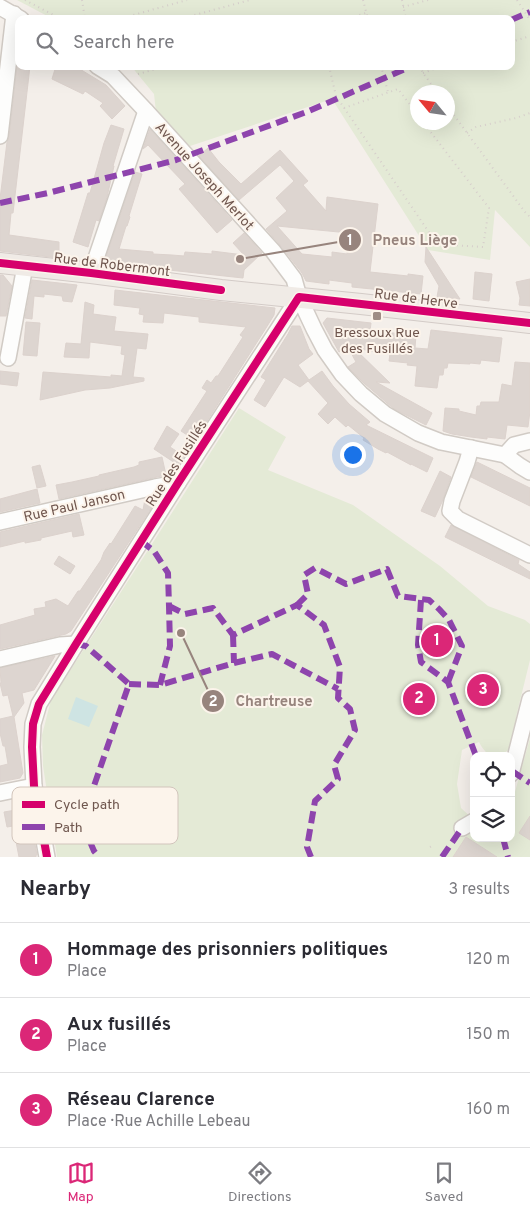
<!DOCTYPE html>
<html lang="en">
<head>
<meta charset="utf-8">
<style>
	body { margin:0; font-family:Overpass,sans-serif; background:#f2f2f3; color:#2b2b33 }
	.controls { position:absolute; right:15px; bottom:15px; display:grid; overflow:hidden; border-radius:10px; box-shadow:0 5px 20px #0002 }
	.controls button { width:45px; height:45px; display:grid; place-items:center; padding:0; border:0; border-bottom:1px solid #e1e1e2; background:#fff; color:#2b2b33; font:25px sans-serif }
	.compass { position:absolute; left:410px; top:85px; width:45px; height:45px; border-radius:50%; background:#fff; box-shadow:0 5px 20px #0002; rotate:299deg }
	.you { position:absolute; left:352px; top:454px; width:18px; height:18px; margin:-12px; border:4px solid #fff; border-radius:50%; background:#1a73e8; box-shadow:0 0 0 8px #1a73e833 }
	.badge { display:grid; place-items:center; width:32px; height:32px; border-radius:50%; background:#db2777; color:#fff; font-size:16px; font-weight:700 }
	.pin { position:absolute; translate:-50% -50%; border:2px solid #fff; box-shadow:0 1px 5px #0006 }
	.list { margin:0; padding:0; list-style:none }
	h2 { display:flex; justify-content:space-between; align-items:center; height:65px; margin:0; padding:0 20px; font-size:21px }
	h2 small { font-size:16px; font-weight:400; color:#7c7c81 }
	.list li { display:grid; grid-template-columns:32px 1fr auto; gap:15px; align-items:center; box-sizing:border-box; height:75px; padding:0 20px; border-top:1px solid #e1e1e2 }
	.list b { display:block; font-size:19px; white-space:nowrap }
	.list p { margin:0; font-size:16px; white-space:nowrap; color:#7c7c81 }
	.list em { font-size:16px; font-style:normal; color:#7c7c81 }
	.icon { flex:none; width:28px; height:28px; fill:none; stroke:currentColor; stroke-width:2; stroke-linecap:round; stroke-linejoin:round }
	.map { position:relative; flex:none; width:530px; height:857px; overflow:hidden }
	.search { position:absolute; background:#fff; box-shadow:0 5px 20px #0002; left:15px; right:15px; top:15px; height:55px; display:flex; align-items:center; gap:12px; box-sizing:border-box; padding:0 18px; border-radius:10px; color:#7c7c81; font-size:19px }
	.sheet { height:290px; background:#fff }
	nav { display:flex; justify-content:space-around; align-items:center; box-sizing:border-box; height:70px; border-top:1px solid #e1e1e2; background:#fff; font-size:14px; color:#7c7c81 }
	nav a { display:grid; justify-items:center; gap:2px }
	nav .on { color:#db2777 }
	.map>svg:first-child { display:block }
	.green { fill:#e4ead6; fill-rule:evenodd }
	.water { fill:#cee4e3 }
	.building { fill:#ddd5d0; stroke:#dcd2cd; fill-rule:evenodd }
	.lines { fill:none; stroke-linecap:round; stroke-linejoin:round }
	.minor-casing { stroke:#d1cbc5; stroke-width:18 }
	.major-casing { stroke:#d3cbc7; stroke-width:22 }
	.path { stroke:#d6cecb; stroke-width:2; stroke-dasharray:1 4; stroke-linecap:butt }
	.minor { stroke:#fdfdfc; stroke-width:15 }
	.major { stroke:#f0ebe6; stroke-width:20 }
	.quiet { stroke:#8e44ad; stroke-width:6; stroke-dasharray:12 6; stroke-linecap:butt }
	.cycleway-casing { stroke:#fcf4eb; stroke-width:11 }
	.cycleway { stroke:#d6006c; stroke-width:8 }
	.poi-dot { fill:#9e8c85; stroke:#fcf4eb; stroke-width:2 }
	.labels { text-anchor:middle; stroke-width:4; stroke-linejoin:round; paint-order:stroke }
	.street-label { font-size:14px; fill:#6f564e; stroke:#fcf4eb }
	.poi-label { font-size:14px; fill:#6f564e; stroke:#fcf4eb }
	.key { fill:#fcf4eb; stroke:#d2c5bc; stroke-width:1 }
	.key-label { font-size:14px; fill:#6f564e }
	.leader { fill:none; stroke:#97847d; stroke-width:2 }
	.callout-dot { fill:#97847d; stroke:#fcf4eb; stroke-width:2 }
	.mark-label { font-size:15px; text-anchor:middle; font-weight:bold; fill:#fff }
	.callout-label { font-size:15px; text-anchor:middle; font-weight:bold; fill:#97847d; stroke:#fcf4eb; stroke-width:4; stroke-linejoin:round; paint-order:stroke }
</style>
</head>
<body>
<div class="map">
<svg width="530" height="857" viewBox="0 0 530 857">
	<rect width="100%" height="100%" fill="#f4efea"/>
	<!-- green -->
	<g class="green">
		<path d="M17 0H530V247L495 210 490 260 428 250 332 99 190 146 156 112 154 94 131 66H511V19H53ZM418 92H448V122H418Z"/>
		<path d="M239 408 286 437 268 470 353 505 440 566 488 606 525 620 530 624V660L516 717 518 718 511 748C507 751 503 754 500 755 489 758 483 750 479 742L462 750 457 784 461 808 474 820V838H511V801L513 799 530 738V857H497L466 837 453 857H57L43 766 42 735 51 700 152 544Z"/>
	</g>
	<!-- water -->
	<path class="water" d="M76 697 98 706 89 727 68 719Z"/>
	<!-- building -->
	<g class="building">
		<path d="M17 66H30L13 213H11L9 235 59 242V258L0 251V199L7 142 9 137Z"/>
		<path d="M56 66H75L83 71 106 85 125 106 112 119 100 106 103 103 85 91 83 94 52 79Z"/>
		<path d="M111 125 124 129 113 166H114L107 197 99 221 96 220 88 247 73 242 88 193H90L104 143Z"/>
		<path d="M150 129 232 220 217 233 179 189 185 184 148 145 143 149Z"/>
		<path d="M208 148 219 162 241 184 280 150 308 181 303 185 326 211 327 197 378 204 370 272 408 276V274L423 276 421 294 352 287V283L329 280V284L306 281 302 273 280 245 266 229 287 211 276 198 294 181 280 165 239 200 199 156ZM277 226 349 233 347 254 332 252V257L302 254Z"/>
		<path d="M135 172 142 174 129 216 130 217 127 226H126L119 249 153 252V254L172 255 184 256 185 252 212 254V251L244 255 233 243 244 233 262 253 244 270 243 278 104 263Z"/>
		<path d="M426 247 454 290 460 299 437 297 439 286 425 262Z"/>
		<path d="M475 272 492 274 489 301 473 299Z"/>
		<path d="M0 275H3L12 286 6 316H0Z"/>
		<path d="M530 279V306L519 305 520 298 516 282Z"/>
		<path d="M32 280 77 285 72 302 63 301 62 296 44 294V297L34 296 32 319 25 318Z"/>
		<path d="M115 290 275 308 274 315 266 328 195 440 181 431 207 391 202 388 207 380 211 383 216 376H218L243 337 240 335 246 327 199 322V317L164 313 163 323 143 322 144 315 139 314 140 308 114 305Z"/>
		<path d="M85 302 94 305 93 314 116 317 114 331 148 334 146 349 137 348 133 377 144 378V381L110 388 85 390 40 400 43 372 111 377V375L122 376 125 355 121 354 122 346 90 342 89 358 64 357 66 343 81 344Z"/>
		<path d="M327 318 371 323 370 331 416 335 415 348 428 349 431 330 502 338 499 362 481 360 480 364 470 363V364L448 363 447 368H444L443 375H439L437 388 415 386 417 366 407 365 408 363 389 361 390 354 354 348 390 383 376 382 432 413 426 425 394 409 365 384 348 367 356 362 348 347 339 352 323 323Z"/>
		<path d="M26 322 40 323 37 356 23 355Z"/>
		<path d="M292 326H300L309 349 313 354 298 365 309 380 322 371 333 386 349 404 370 422 366 425 433 458 427 472 411 464V465L387 452 386 453 378 449 363 440 364 438 348 425 346 427 335 417 328 424 318 414 328 403 308 381 300 387 284 377 265 407 254 400 266 380 261 377 288 334Z"/>
		<path d="M515 362 530 363V411L528 427 507 425 505 439 487 437V439L471 437 452 434 443 431 445 408 459 409V411L476 415 477 406H480L481 402H499L502 384 512 386Z"/>
		<path d="M0 371 19 373 17 386 0 384Z"/>
		<path d="M167 426 179 434 170 447 184 456 178 465 154 449Z"/>
		<path d="M162 457 166 475 59 499 56 485 72 482 99 476V475L134 467 139 465V462Z"/>
		<path d="M477 462 530 488V506L471 477Z"/>
		<path d="M40 465 46 486 37 488 32 467Z"/>
		<path d="M440 471 451 477 442 502 435 517 421 511Z"/>
		<path d="M37 489 40 503 0 512V499Z"/>
		<path d="M159 496 71 631 66 634 0 649V625L35 615 34 609 46 607 45 602 56 599 68 606 78 591H80L101 560 104 552 110 543 111 544 135 506 143 510 145 499Z"/>
		<path d="M79 514 84 535 73 537 72 531 41 538V540L25 543V541L0 547V532Z"/>
		<path d="M451 525 519 560 518 564 530 572V579L445 537Z"/>
		<path d="M59 556 75 566 70 574 54 564Z"/>
		<path d="M55 656 34 690 22 693 24 703 14 717 23 773 20 778 0 782V766L8 764 5 746H3L0 733V719L13 716 8 695 3 696 0 683H1L0 668Z"/>
		<path d="M28 808 37 855H36V857H19L13 826 7 827 4 812Z"/>
		<path d="M530 816V840L519 833Z"/>
		<path d="M466 837 497 857H453Z"/>
	</g>
	<g class="lines">
		<!-- minor casing -->
		<g class="minor-casing">
			<g id="minor">
				<path d="M0 7 21 19"/>
				<path d="M97 66 113 76 146 111 273 251 294 279 299 297 314 329 325 350 342 374 361 394 385 414 418 433 441 442 505 455 520 466 530 472"/>
				<path d="M0 136 14 14"/>
				<path d="M91 273 146 111"/>
				<path d="M8 358 25 266"/>
				<path d="M471 448 467 462 452 501 450 511 458 519 530 555"/>
				<path d="M505 455 514 445 530 441"/>
				<path d="M0 522 155 487 178 483"/>
				<path d="M0 659 60 645 76 644"/>
				<path d="M511 774 530 699"/>
				<path d="M0 793 34 786"/>
				<path d="M462 828 474 821"/>
				<path d="M47 857 34 786 32 747 33 724 39 704 76 644 178 483 299 297"/>
			</g>
		</g>
		<!-- major casing -->
		<g class="major-casing">
			<path id="major" d="M0 263 91 273 221 290 361 304 530 323"/>
		</g>
		<!-- path -->
		<g class="path">
			<path d="M25 0 61 19"/>
			<path d="M82 0 85 19"/>
			<path d="M363 0 368 19"/>
			<path d="M402 0 406 19"/>
			<path d="M517 0 530 20"/>
			<path d="M403 7 428 0"/>
			<path d="M119 19 187 0"/>
			<path d="M180 19 250 0"/>
			<path d="M345 19 366 13"/>
			<path d="M511 42 530 36"/>
			<path d="M329 66 336 96 437 244 483 247 489 208 423 122"/>
			<path d="M381 66 388 92"/>
			<path d="M420 66 423 73 437 92"/>
			<path d="M423 73 442 66"/>
			<path d="M138 74 167 66"/>
			<path d="M448 107 525 212 530 217"/>
			<path d="M344 108 398 89 418 115"/>
			<path d="M467 133 476 127 516 118 530 113"/>
			<path d="M430 847 432 846"/>
		</g>
		<!-- minor -->
		<use href="#minor" class="minor"/>
		<!-- major -->
		<use href="#major" class="major"/>
		<!-- quiet -->
		<g class="quiet">
			<path d="M511 20 530 12"/>
			<path d="M0 203 48 193 176 160 309 111 412 66"/>
			<path d="M141 541 154 551 168 573 169 606 170 646 160 685"/>
			<path d="M421 600 418 645 421 662 448 682 476 756"/>
			<path d="M297 605 308 594 304 575 315 568 346 584 387 569 398 596 429 600 439 609 449 620 462 646 448 682"/>
			<path d="M169 606 185 614 213 608 233 635 297 605 324 625 340 667 338 698 350 709 355 730 334 765 338 779 315 801 307 847 311 857"/>
			<path d="M233 635 234 663"/>
			<path d="M76 644 86 646 129 684 84 815 85 830 94 851 99 857"/>
			<path d="M129 684 160 685 234 663 272 654 338 689"/>
			<path d="M512 771 530 783"/>
			<path d="M503 838 508 857"/>
			<path d="M442 857 462 828"/>
		</g>
		<!-- cycleway casing -->
		<g class="cycleway-casing">
			<g id="cycleway">
				<path d="M0 263 91 273 221 290"/>
				<path d="M47 857 34 786 32 747 33 724 39 704 76 644 178 483 299 297 530 323"/>
			</g>
		</g>
		<!-- cycleway -->
		<use href="#cycleway" class="cycleway"/>
	</g>
	<!-- markers -->
	<rect class="poi-dot" x="372" y="311" width="10" height="10" rx="2.5"/>
	<g class="labels">
		<!-- street labels -->
		<g class="street-label">
			<text transform="translate(205 176) rotate(48)" y="5">Avenue Joseph Merlot</text>
			<text transform="translate(112 264) rotate(7)" y="5">Rue de Robermont</text>
			<text transform="translate(416 298) rotate(7)" y="5">Rue de Herve</text>
			<text transform="translate(176 463) rotate(-57)" y="5">Rue des Fusillés</text>
			<text transform="translate(74 505) rotate(-13)" y="5">Rue Paul Janson</text>
		</g>
		<!-- poi labels -->
		<g class="poi-label">
			<text x="377" y="337">Bressoux Rue<tspan x="377" dy="16">des Fusillés</tspan></text>
		</g>
	</g>
	<!-- legend -->
	<rect x="12" y="787" width="166" height="57" rx="8" class="key"/>
	<rect x="22" y="801" width="23" height="7" fill="#d6006c"/>
	<rect x="22" y="824" width="23" height="6" fill="#8e44ad"/>
	<g class="key-label">
		<text x="54" y="809">Cycle path</text>
		<text x="54" y="832">Path</text>
	</g>
	<!-- callouts -->
	<path class="leader" d="M240 259L350 240M181 633L213 701"/>
	<g class="callout-dot">
		<circle cx="240" cy="259" r="5"/>
		<circle cx="181" cy="633" r="5"/>
		<circle cx="350" cy="240" r="12"/>
		<circle cx="213" cy="701" r="12"/>
	</g>
	<g class="mark-label">
		<text x="350" y="245">1</text>
		<text x="213" y="706">2</text>
	</g>
	<g class="callout-label">
		<text x="415" y="245">Pneus Liège</text>
		<text x="274" y="706">Chartreuse</text>
	</g>
</svg>
<div class="controls">
<button><svg class="icon" aria-label="locate" viewBox="0 0 24 24"><circle cx="12" cy="12" r="6"/><path d="M12 2v4M12 18v4M2 12h4M18 12h4"/></svg></button>
<button><svg class="icon" aria-label="layers" viewBox="0 0 24 24"><path d="M12 4l9 5-9 5-9-5zM3 14l9 5 9-5"/></svg></button>
</div>
<svg class="compass" viewBox="-18 -18 36 36"><path d="M0-13l5 13h-10z" fill="#e53935"/><path d="M0 13l5-13h-10z" fill="#7c7c81"/></svg>
<div class="you"></div>
<div class="pin badge" style="left:437px;top:641px">1</div>
<div class="pin badge" style="left:419px;top:699px">2</div>
<div class="pin badge" style="left:483px;top:690px">3</div>
<div class="search"><svg class="icon" aria-label="search" viewBox="0 0 24 24"><circle cx="10" cy="10" r="6"/><path d="M15 15l6 6"/></svg>Search here</div>
</div>
<section class="sheet">
<h2>Nearby<small>3 results</small></h2>
<ul class="list">
<li><span class="badge">1</span><div><b>Hommage des prisonniers politiques</b><p>Place</p></div><em>120 m</em></li>
<li><span class="badge">2</span><div><b>Aux fusillés</b><p>Place</p></div><em>150 m</em></li>
<li><span class="badge">3</span><div><b>Réseau Clarence</b><p>Place · Rue Achille Lebeau</p></div><em>160 m</em></li>
</ul>
</section>
<nav>
<a class="on"><svg class="icon" aria-label="map" viewBox="0 0 24 24"><path d="M3 6l6-2 6 2 6-2v14l-6 2-6-2-6 2zM9 4v14M15 6v14"/></svg>Map</a>
<a><svg class="icon" aria-label="directions" viewBox="0 0 24 24"><path d="M12 3l9 9-9 9-9-9zM9 14v-3h6M13 9l2 2-2 2"/></svg>Directions</a>
<a><svg class="icon" aria-label="saved" viewBox="0 0 24 24"><path d="M7 4h10v16l-5-4-5 4z"/></svg>Saved</a>
</nav>
</body>
</html>
